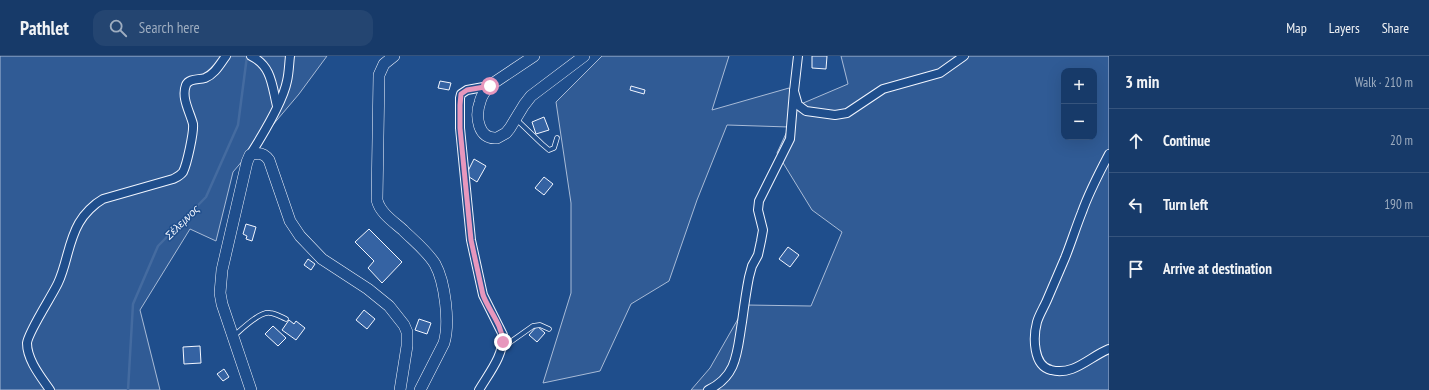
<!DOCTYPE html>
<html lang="en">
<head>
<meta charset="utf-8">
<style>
	body { margin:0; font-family:"PT Sans Narrow",sans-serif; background:#244571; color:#f1f3f6 }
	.controls { position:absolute; right:12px; top:12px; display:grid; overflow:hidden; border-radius:8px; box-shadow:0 4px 16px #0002 }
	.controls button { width:36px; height:36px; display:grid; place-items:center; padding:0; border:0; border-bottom:1px solid #36547d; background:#173a69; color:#f1f3f6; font:20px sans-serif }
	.stop { position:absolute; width:12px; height:12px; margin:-9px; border:3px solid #e797bd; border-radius:50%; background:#fff }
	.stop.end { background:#e797bd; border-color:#fff; box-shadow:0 1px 4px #0008 }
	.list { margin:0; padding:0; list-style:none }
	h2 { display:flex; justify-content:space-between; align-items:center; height:52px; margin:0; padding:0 16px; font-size:17px }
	h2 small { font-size:13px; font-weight:400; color:#9eadc0 }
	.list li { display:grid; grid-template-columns:26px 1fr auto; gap:12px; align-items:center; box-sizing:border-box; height:64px; padding:0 16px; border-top:1px solid #36547d }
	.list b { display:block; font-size:15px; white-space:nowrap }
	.list em { font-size:13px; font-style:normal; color:#9eadc0 }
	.icon { flex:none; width:22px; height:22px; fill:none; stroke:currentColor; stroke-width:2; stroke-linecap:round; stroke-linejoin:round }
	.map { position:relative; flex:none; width:1109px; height:334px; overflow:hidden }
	header { display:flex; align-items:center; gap:24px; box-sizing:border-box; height:56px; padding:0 20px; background:#173a69; border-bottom:1px solid #36547d }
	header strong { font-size:19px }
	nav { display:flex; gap:22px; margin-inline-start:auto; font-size:14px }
	.search { width:280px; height:36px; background:#244571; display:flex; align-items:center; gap:10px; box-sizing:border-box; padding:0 14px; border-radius:12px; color:#9eadc0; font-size:15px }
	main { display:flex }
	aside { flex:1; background:#173a69 }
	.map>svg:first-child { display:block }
	.built { fill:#305b95; stroke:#a8bbd7; fill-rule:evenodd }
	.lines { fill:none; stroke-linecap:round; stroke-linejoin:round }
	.stream { stroke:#446ba0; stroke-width:2.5 }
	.building { fill:#3563a3; stroke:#f2f6ff }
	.service-casing { stroke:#f2f6ff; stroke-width:5.5 }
	.minor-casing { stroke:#f2f6ff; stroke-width:10 }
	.secondary-casing { stroke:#f2f6ff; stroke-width:12 }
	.service { stroke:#1f4e8c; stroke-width:4 }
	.minor { stroke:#1f4e8c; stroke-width:8 }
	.secondary { stroke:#1f4e8c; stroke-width:11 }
	.route { stroke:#e797bd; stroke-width:5 }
	.labels { text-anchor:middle; stroke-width:3; stroke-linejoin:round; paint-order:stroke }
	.water-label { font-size:11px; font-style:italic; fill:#f2f6ff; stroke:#1f4e8c }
</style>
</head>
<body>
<header>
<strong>Pathlet</strong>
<div class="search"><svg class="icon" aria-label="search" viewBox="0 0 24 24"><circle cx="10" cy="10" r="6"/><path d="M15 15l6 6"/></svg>Search here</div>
<nav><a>Map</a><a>Layers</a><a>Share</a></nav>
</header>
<main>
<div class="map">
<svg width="1109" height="334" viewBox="0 0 1109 334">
	<rect width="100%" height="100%" fill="#1f4e8c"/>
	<!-- built -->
	<g class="built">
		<path d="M0 0H327L299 38 233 116 216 185 190 173 140 254 160 334H0Z"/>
		<path d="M602 0H729L712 54 789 32 801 48 848 28 841 0H1109V334H691L710 312 746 249 811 250 842 176 812 154 777 97 789 71 727 69 697 144 669 225 631 248 600 315 543 327 571 237V147L556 46ZM1064 15H1094V81H1064Z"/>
	</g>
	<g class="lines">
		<!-- stream -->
		<path class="stream" d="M128 334 133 248 158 190 206 141 238 69 247 0"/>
	</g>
	<!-- building -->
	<g class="building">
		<path d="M812 0H827L826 13 812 12Z"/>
		<path d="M440 25 451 27 449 34 438 32Z"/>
		<path d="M631 30 645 34 644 38 630 34Z"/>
		<path d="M544 61 549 74 536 78 532 66Z"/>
		<path d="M474 103 486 110 477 126 466 119Z"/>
		<path d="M544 121 553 128 544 139 535 132Z"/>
		<path d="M246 168 256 171 252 185 246 183 247 180 243 178Z"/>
		<path d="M369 173 402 206 382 227 368 212 374 205 355 186Z"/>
		<path d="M788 191 799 199 790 211 779 203Z"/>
		<path d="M308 203 315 208 311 214 304 209Z"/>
		<path d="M364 254 375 263 367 273 356 264Z"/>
		<path d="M419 263 431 267 427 278 415 274Z"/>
		<path d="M289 264 294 268 296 265 305 272 296 284 282 274Z"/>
		<path d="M273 270 286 282 278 290 265 278Z"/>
		<path d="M537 270 545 277 537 286 529 279Z"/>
		<path d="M200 290 201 307 184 308 183 291Z"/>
		<path d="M224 313 229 321 223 325 217 318Z"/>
	</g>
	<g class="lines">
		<!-- service casing -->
		<g class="service-casing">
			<g id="service">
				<path d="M516 63 542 88 549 94 554 92 557 82"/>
				<path d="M235 279C242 273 260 255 270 257 275 257 281 261 286 263"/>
				<path d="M502 292 533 270 540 269 549 273"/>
			</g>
		</g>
		<!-- minor casing -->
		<g class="minor-casing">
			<g id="minor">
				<path d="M251 0C272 10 272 30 277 50"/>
				<path d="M798 0 794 35 798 49 806 55 835 59 847 57 883 33 940 17 964 0"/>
				<path d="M1109 98C1099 117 1089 136 1082 156 1076 171 1071 187 1065 202 1059 216 1053 230 1047 244 1044 251 1039 259 1037 266 1033 281 1033 310 1051 314 1074 320 1089 301 1109 293"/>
				<path d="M250 99C262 80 283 46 287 25 289 17 289 8 290 0"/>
				<path d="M50 334C41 321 27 304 27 287 28 276 52 240 58 227 67 208 68 186 79 167 84 158 94 148 103 143L173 123C177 121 180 120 183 116 187 108 194 76 193 68 190 56 181 42 186 29 189 22 199 24 205 22 215 18 220 8 226 0"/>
				<path d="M479 334C489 317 504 299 503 279L483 239 471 184 460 72V42L461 38 467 34 489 30"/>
				<path d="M708 334C738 320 737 295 742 266 744 251 746 236 749 221L752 210 758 199 761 185 763 174 758 154 759 145 790 83 794 35"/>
			</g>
		</g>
		<!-- secondary casing -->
		<g class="secondary-casing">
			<g id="secondary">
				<path d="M394 0 384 8 379 19 377 144C380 157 394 166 403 174 414 185 427 195 435 208 445 226 450 267 444 287L420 334"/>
				<path d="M534 0 489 30C485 35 481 40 480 46 475 60 478 84 497 82L506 77 510 72 524 49 531 40 584 0"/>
				<path d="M251 334 222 248 220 237 222 214 247 106 250 99C258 96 264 97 269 104L290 165 300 180 322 203 368 233 389 250 404 269 407 276V290L400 334"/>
			</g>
		</g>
		<!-- service -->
		<use href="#service" class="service"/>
		<!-- minor -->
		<use href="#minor" class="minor"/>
		<!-- secondary -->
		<use href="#secondary" class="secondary"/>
	</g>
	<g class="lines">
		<!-- route -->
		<path class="route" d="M490 30 467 34 461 38 460 49V72L471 184 483 239C489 255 502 268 503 286"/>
	</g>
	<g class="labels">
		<!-- water labels -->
		<g class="water-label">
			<text transform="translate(182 166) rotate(-45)" y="4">Σέλεμνος</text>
		</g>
	</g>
</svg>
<div class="controls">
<button>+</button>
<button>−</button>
</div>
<div class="stop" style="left:490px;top:30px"></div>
<div class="stop end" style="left:503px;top:286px"></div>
</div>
<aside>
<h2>3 min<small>Walk · 210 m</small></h2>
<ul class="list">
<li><svg class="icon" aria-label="ahead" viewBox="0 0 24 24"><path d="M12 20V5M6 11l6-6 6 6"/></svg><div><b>Continue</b></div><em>20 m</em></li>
<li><svg class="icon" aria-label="left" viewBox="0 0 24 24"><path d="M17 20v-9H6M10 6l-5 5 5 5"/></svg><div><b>Turn left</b></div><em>190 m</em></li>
<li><svg class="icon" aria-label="arrive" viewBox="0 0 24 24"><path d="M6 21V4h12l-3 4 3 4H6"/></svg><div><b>Arrive at destination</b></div></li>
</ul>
</aside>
</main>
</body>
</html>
